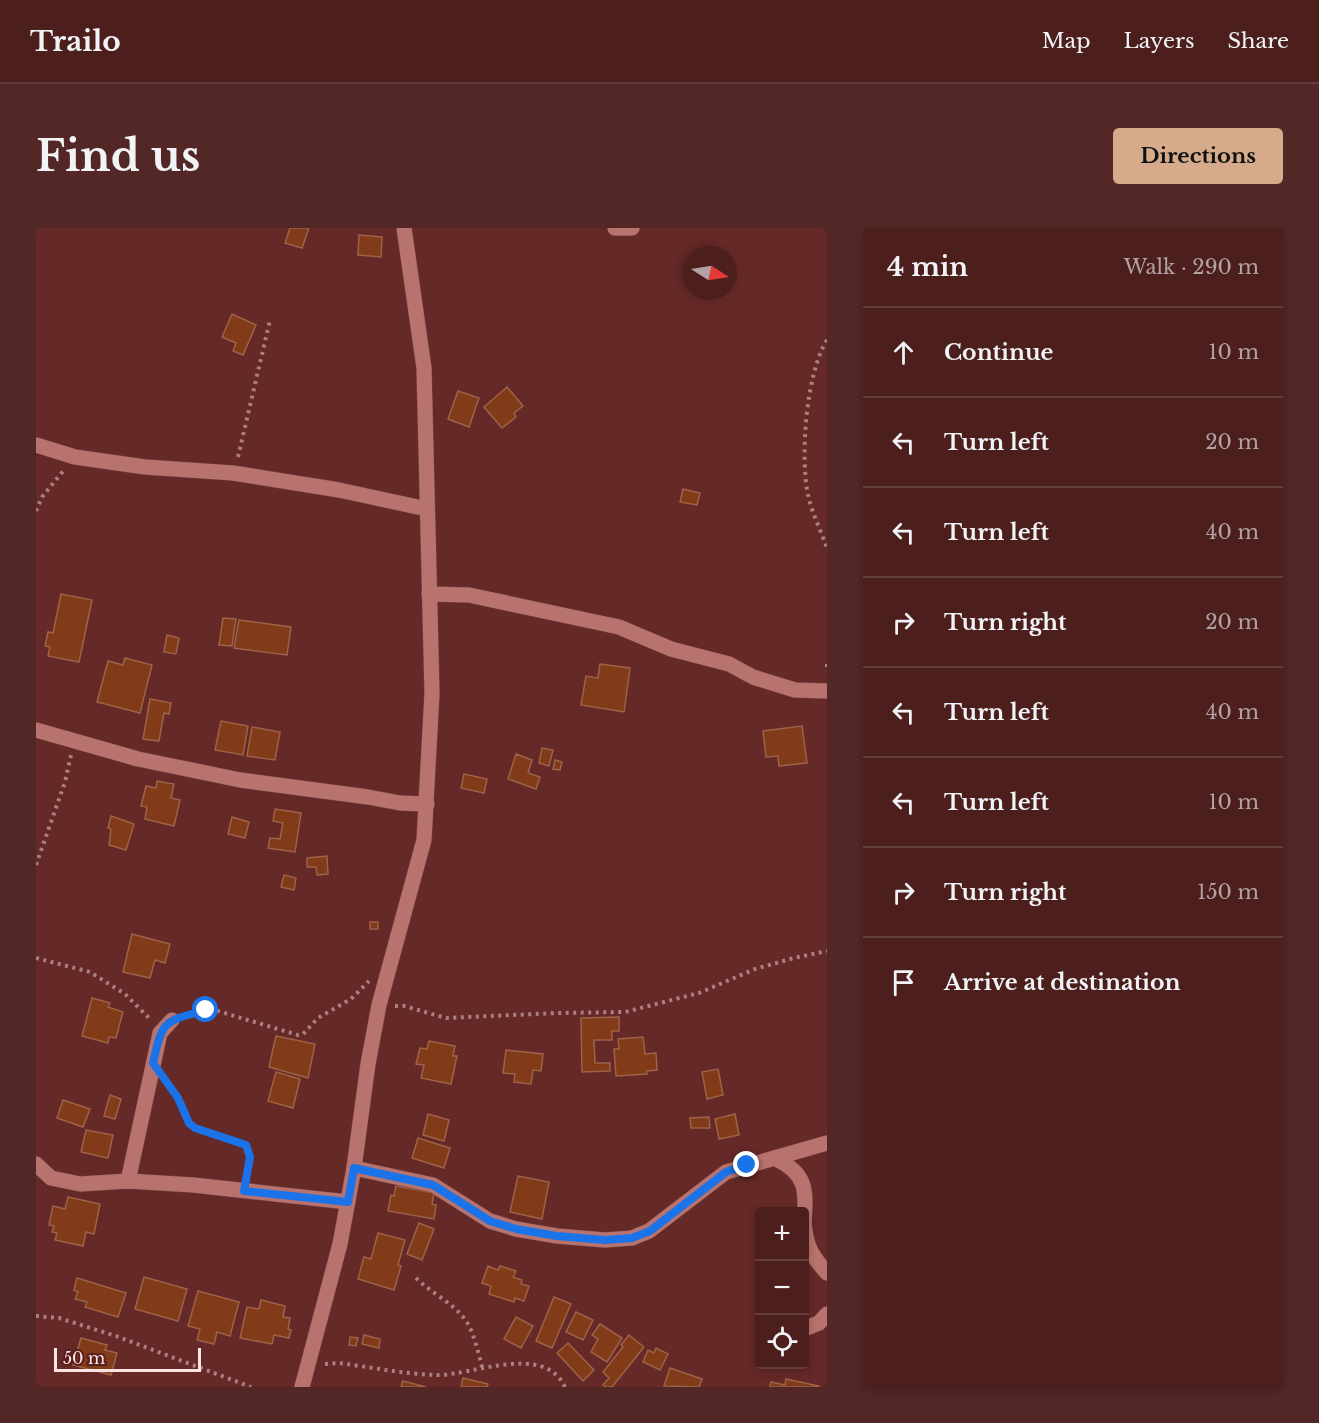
<!DOCTYPE html>
<html lang="en">
<head>
<meta charset="utf-8">
<style>
	body { margin:0; font-family:"Libre Baskerville",serif; background:#532726; color:#f1f3f6 }
	.controls { position:absolute; right:18px; bottom:18px; display:grid; overflow:hidden; border-radius:6px; box-shadow:0 3px 9px #0003 }
	.controls button { width:54px; height:54px; display:grid; place-items:center; padding:0; border:0; border-bottom:2px solid #633d3b; background:#4c1f1d; color:#f1f3f6; font:30px sans-serif }
	.compass { position:absolute; left:647px; top:18px; width:54px; height:54px; border-radius:50%; background:#4c1f1d; box-shadow:0 3px 9px #0003; rotate:102deg }
	.scale { position:absolute; left:18px; bottom:15px; width:147px; box-sizing:border-box; padding-left:6px; border:3px solid #fbe4e1; border-top:0; font-size:16px; line-height:21px; white-space:nowrap; color:#fbe4e1; -webkit-text-stroke:4px #591e1d; paint-order:stroke }
	.stop { position:absolute; width:18px; height:18px; margin:-14px; border:4px solid #1a73e8; border-radius:50%; background:#fff }
	.stop.end { background:#1a73e8; border-color:#fff; box-shadow:0 2px 6px #0008 }
	.list { margin:0; padding:0; list-style:none }
	h2 { display:flex; justify-content:space-between; align-items:center; height:78px; margin:0; padding:0 24px; font-size:26px }
	h2 small { font-size:20px; font-weight:400; color:#b2a2a4 }
	.list li { display:grid; grid-template-columns:39px 1fr auto; gap:18px; align-items:center; box-sizing:border-box; height:90px; padding:0 24px; border-top:2px solid #633d3b }
	.list b { display:block; font-size:22px; white-space:nowrap }
	.list em { font-size:20px; font-style:normal; color:#b2a2a4 }
	.icon { flex:none; width:33px; height:33px; fill:none; stroke:currentColor; stroke-width:2; stroke-linecap:round; stroke-linejoin:round }
	.map { position:relative; flex:none; width:791px; height:1159px; overflow:hidden; border-radius:6px }
	header { display:flex; align-items:center; gap:36px; box-sizing:border-box; height:84px; padding:0 30px; background:#4c1f1d; border-bottom:2px solid #633d3b }
	header strong { font-size:28px }
	nav { display:flex; gap:33px; margin-inline-start:auto; font-size:21px }
	.intro { display:flex; align-items:center; justify-content:space-between; box-sizing:border-box; height:144px; padding:0 36px }
	h1 { margin:0; font-size:42px }
	.button { padding:15px 27px; border-radius:6px; background:#d6ab8b; color:#111; font-size:21px; font-weight:700 }
	main { display:flex; gap:36px; padding:0 36px }
	aside { flex:1; background:#4c1f1d; border-radius:6px; box-shadow:0 3px 9px #0003 }
	.map>svg:first-child { display:block }
	.building { fill:#813b18; stroke:#9e6248; stroke-width:1.5 }
	.lines { fill:none; stroke-linecap:round; stroke-linejoin:round }
	.minor-casing { stroke:#764545; stroke-width:16 }
	.path { stroke:#ab807e; stroke-width:4; stroke-dasharray:3 4.5; stroke-linecap:butt }
	.minor { stroke:#b8736e; stroke-width:15 }
	.route { stroke:#1a73e8; stroke-width:8 }
</style>
</head>
<body>
<header>
<strong>Trailo</strong>
<nav><a>Map</a><a>Layers</a><a>Share</a></nav>
</header>
<div class="intro"><h1>Find us</h1><a class="button">Directions</a></div>
<main>
<div class="map">
<svg width="791" height="1159" viewBox="0 0 791 1159">
	<rect width="100%" height="100%" fill="#652927"/>
	<!-- building -->
	<g class="building">
		<path d="M254 0H273L266 20 249 15Z"/>
		<path d="M323 7 346 9 345 29 322 27Z"/>
		<path d="M196 86 220 97 207 127 197 123 200 115 186 109Z"/>
		<path d="M471 159 487 178 478 185 480 189 466 200 448 179Z"/>
		<path d="M422 163 443 170 433 199 412 191Z"/>
		<path d="M647 261 664 265 661 277 644 274Z"/>
		<path d="M25 366 56 372 43 434 12 428 14 419 9 418 12 404 17 405Z"/>
		<path d="M187 390 200 391 196 418 183 417Z"/>
		<path d="M203 392 255 399 251 427 198 420Z"/>
		<path d="M131 407 143 410 140 426 128 424Z"/>
		<path d="M89 430 116 437 104 485 61 474 72 433 87 437Z"/>
		<path d="M564 436 594 440 588 484 545 477 550 448 562 450Z"/>
		<path d="M114 471 135 475 133 486 128 485 123 513 107 511Z"/>
		<path d="M185 493 212 498 207 527 179 522Z"/>
		<path d="M766 498 771 535 743 538 742 528 730 529 727 503Z"/>
		<path d="M216 499 244 504 239 532 211 528Z"/>
		<path d="M506 520 517 522 513 538 503 535Z"/>
		<path d="M480 526 496 532 492 545 504 549 500 561 472 551Z"/>
		<path d="M519 532 526 534 524 542 517 541Z"/>
		<path d="M428 546 451 551 448 565 425 560Z"/>
		<path d="M121 553 138 556 135 570 144 572 138 598 109 591 111 579 105 578 110 558 120 560Z"/>
		<path d="M239 581 265 585 259 624 232 620 234 610 244 611 247 595 237 593Z"/>
		<path d="M75 588 98 596 90 622 73 617 75 601 72 600Z"/>
		<path d="M196 589 213 594 209 610 192 606Z"/>
		<path d="M291 628 292 646 281 647 280 639H271V630Z"/>
		<path d="M248 647 260 650 258 662 245 659Z"/>
		<rect x="334" y="694" width="8" height="7"/>
		<path d="M96 706 134 716 129 735 119 732 114 750 87 744Z"/>
		<path d="M56 770 74 775 72 779 87 784 80 810 73 809 72 815 46 808Z"/>
		<path d="M583 789V803H576V812H558L559 835H574V843L546 844 545 790Z"/>
		<path d="M240 808 279 816 272 850 233 839Z"/>
		<path d="M607 809 609 826 620 825 621 842 611 843V846L580 848 578 821H583L582 811Z"/>
		<path d="M393 813 419 818 417 828H421L415 856 385 850 388 837 380 836 384 820 391 821Z"/>
		<path d="M470 822 507 826 505 843 497 842 495 856 478 854 479 846 467 845Z"/>
		<path d="M682 841 687 867 671 871 666 844Z"/>
		<path d="M240 844 264 851 257 880 232 873Z"/>
		<path d="M74 867 85 871 79 891 68 888Z"/>
		<path d="M27 872 54 881 47 899 21 890Z"/>
		<path d="M392 886 413 892 408 913 387 907Z"/>
		<path d="M699 886 703 907 683 911 679 891Z"/>
		<path d="M673 889 674 900H655L654 890Z"/>
		<path d="M50 902 77 907 72 930 45 924Z"/>
		<path d="M382 910 414 920 408 940 376 930Z"/>
		<path d="M482 948 513 954 506 991 474 984Z"/>
		<path d="M360 958 398 965 396 976 400 977 398 991 352 983 355 967 358 968Z"/>
		<path d="M32 969 64 976 58 1006 50 1004 47 1018 19 1012 21 1005 16 1004 18 998 13 997 17 978 29 981Z"/>
		<path d="M383 995 398 1001 386 1032 371 1026Z"/>
		<path d="M342 1005 369 1012 362 1037 365 1038 358 1062 322 1051 328 1029 335 1031Z"/>
		<path d="M452 1038 462 1042 464 1038 480 1043 477 1049 486 1052 485 1056 493 1058 488 1073 479 1070 478 1074 453 1066 455 1058 446 1055Z"/>
		<path d="M108 1049 151 1061 142 1093 99 1081Z"/>
		<path d="M41 1050 90 1065 82 1089 49 1079 51 1074 39 1071 42 1064 38 1062Z"/>
		<path d="M162 1063 203 1074 194 1108 181 1104 178 1116 161 1112 164 1101 152 1098Z"/>
		<path d="M518 1069 535 1076 516 1120 500 1113Z"/>
		<path d="M225 1072 249 1078 247 1089 254 1090 252 1101 255 1102 253 1110 238 1107 236 1116 204 1110 211 1079 223 1081Z"/>
		<path d="M540 1084 557 1092 547 1112 530 1104Z"/>
		<path d="M480 1089 497 1098 485 1120 468 1111Z"/>
		<path d="M564 1096 586 1110 571 1134 555 1124 562 1111 556 1107Z"/>
		<path d="M328 1107 344 1111 343 1120 326 1116Z"/>
		<path d="M593 1107 608 1119 576 1159H570L567 1157 573 1150 567 1144 587 1119 585 1117Z"/>
		<path d="M314 1109 322 1110 320 1118 313 1117Z"/>
		<path d="M45 1110 71 1117 69 1122 81 1125 75 1147 37 1137Z"/>
		<path d="M532 1115 558 1142 547 1153 521 1125Z"/>
		<path d="M620 1120 632 1126 624 1142 607 1134 612 1122 618 1125Z"/>
		<path d="M634 1140 666 1151 663 1159 628 1158Z"/>
		<path d="M427 1150 452 1156 451 1159H425Z"/>
		<path d="M750 1151 783 1158V1159H734L735 1154 749 1157Z"/>
		<path d="M367 1153 390 1159H365Z"/>
	</g>
	<g class="lines">
		<!-- minor casing -->
		<g class="minor-casing">
			<g id="minor">
				<path d="M579 0H596"/>
				<path d="M0 217 39 229 109 239 197 245 303 262 391 281"/>
				<path d="M393 366 433 367 583 399 635 421 693 436 717 449 759 462 791 463"/>
				<path d="M0 502 102 531 204 552 332 569 364 575 391 576"/>
				<path d="M740 931C770 945 771 962 768 993"/>
				<path d="M0 936 15 950 44 956 92 953 157 957 312 974"/>
				<path d="M318 940 397 957 454 993 480 1001 521 1008 569 1012 596 1010 613 1003 690 944 791 915"/>
				<path d="M92 953 124 805 136 792"/>
				<path d="M768 994C770 1018 775 1027 791 1045"/>
				<path d="M768 1101 783 1095 791 1086"/>
				<path d="M266 1159 304 1016 318 940 332 836 343 777 388 612 396 465 388 140 368 0"/>
			</g>
		</g>
		<!-- path -->
		<g class="path">
			<path d="M791 112C770 145 764 229 772 267 776 285 785 303 791 320"/>
			<path d="M202 229 234 92"/>
			<path d="M0 283 6 269 28 242"/>
			<path d="M791 436V439"/>
			<path d="M0 637 29 554 35 527"/>
			<path d="M0 730 54 744 89 766 115 792"/>
			<path d="M359 778H368L410 790 522 785 589 784 663 765 719 741 758 730 791 723"/>
			<path d="M152 787 175 781 262 807 267 806 282 790 315 771 333 753"/>
			<path d="M130 853 142 870 153 895 159 900 210 917 214 929 211 949"/>
			<path d="M380 1050C397 1067 425 1078 435 1102 440 1114 443 1127 446 1139"/>
			<path d="M0 1088 23 1090 80 1108 215 1159"/>
			<path d="M289 1136 303 1135C333 1139 369 1146 400 1147 435 1148 508 1114 529 1159"/>
		</g>
		<!-- minor -->
		<use href="#minor" class="minor"/>
	</g>
	<g class="lines">
		<!-- route -->
		<path class="route" d="M170 782C127 794 127 791 117 835L142 870 153 895 159 900 210 917 214 929 208 963 312 974 318 940 397 957 454 993 480 1001 521 1008 569 1012 596 1010 614 1003 690 944 711 937"/>
	</g>
</svg>
<div class="controls">
<button>+</button>
<button>−</button>
<button><svg class="icon" aria-label="locate" viewBox="0 0 24 24"><circle cx="12" cy="12" r="6"/><path d="M12 2v4M12 18v4M2 12h4M18 12h4"/></svg></button>
</div>
<svg class="compass" viewBox="-18 -18 36 36"><path d="M0-13l5 13h-10z" fill="#e53935"/><path d="M0 13l5-13h-10z" fill="#b2a2a4"/></svg>
<div class="scale">50 m</div>
<div class="stop" style="left:170px;top:782px"></div>
<div class="stop end" style="left:711px;top:937px"></div>
</div>
<aside>
<h2>4 min<small>Walk · 290 m</small></h2>
<ul class="list">
<li><svg class="icon" aria-label="ahead" viewBox="0 0 24 24"><path d="M12 20V5M6 11l6-6 6 6"/></svg><div><b>Continue</b></div><em>10 m</em></li>
<li><svg class="icon" aria-label="left" viewBox="0 0 24 24"><path d="M17 20v-9H6M10 6l-5 5 5 5"/></svg><div><b>Turn left</b></div><em>20 m</em></li>
<li><svg class="icon" aria-label="left" viewBox="0 0 24 24"><path d="M17 20v-9H6M10 6l-5 5 5 5"/></svg><div><b>Turn left</b></div><em>40 m</em></li>
<li><svg class="icon" aria-label="right" viewBox="0 0 24 24"><path d="M7 20v-9h11M14 6l5 5-5 5"/></svg><div><b>Turn right</b></div><em>20 m</em></li>
<li><svg class="icon" aria-label="left" viewBox="0 0 24 24"><path d="M17 20v-9H6M10 6l-5 5 5 5"/></svg><div><b>Turn left</b></div><em>40 m</em></li>
<li><svg class="icon" aria-label="left" viewBox="0 0 24 24"><path d="M17 20v-9H6M10 6l-5 5 5 5"/></svg><div><b>Turn left</b></div><em>10 m</em></li>
<li><svg class="icon" aria-label="right" viewBox="0 0 24 24"><path d="M7 20v-9h11M14 6l5 5-5 5"/></svg><div><b>Turn right</b></div><em>150 m</em></li>
<li><svg class="icon" aria-label="arrive" viewBox="0 0 24 24"><path d="M6 21V4h12l-3 4 3 4H6"/></svg><div><b>Arrive at destination</b></div></li>
</ul>
</aside>
</main>
</body>
</html>
